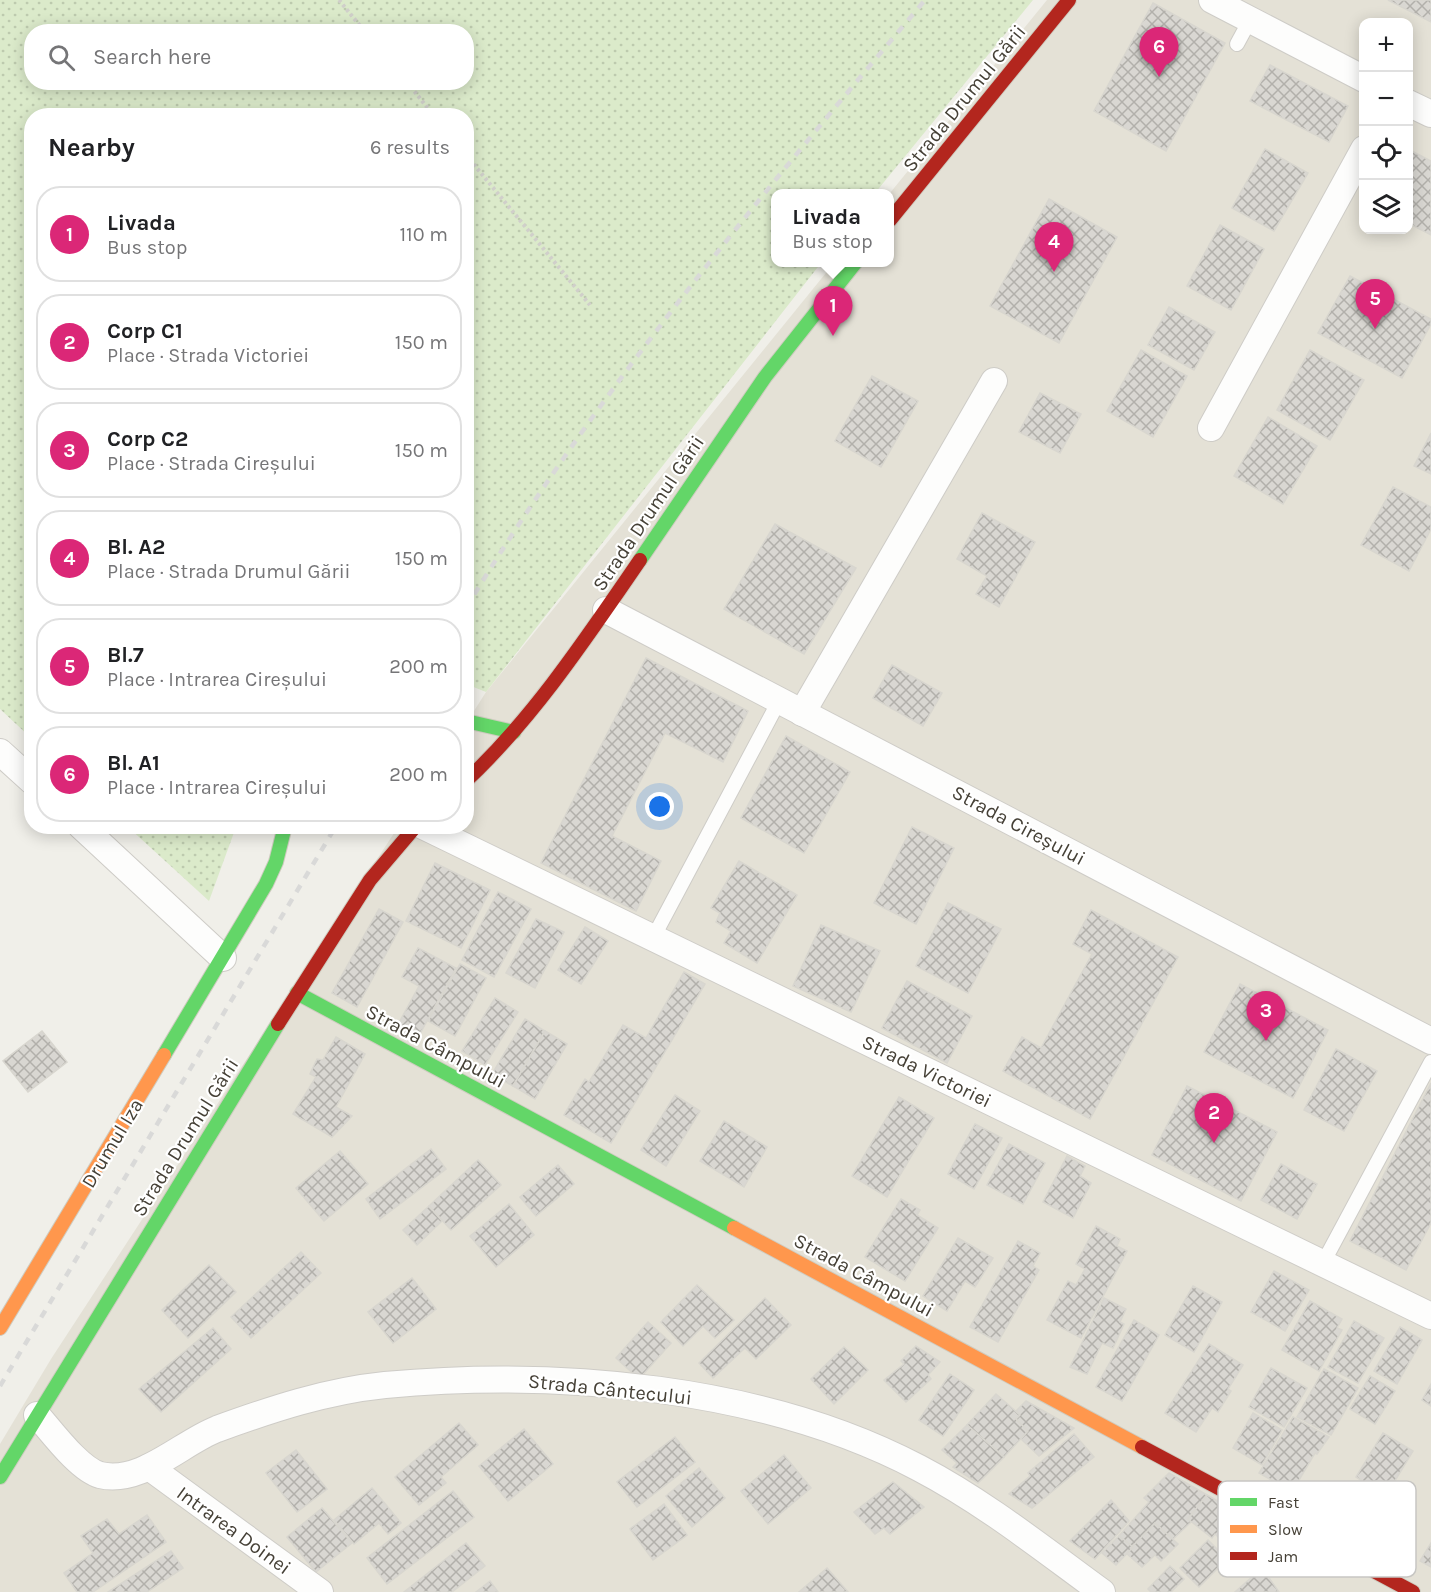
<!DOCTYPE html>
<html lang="en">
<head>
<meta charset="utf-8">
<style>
	body { margin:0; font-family:Karla,sans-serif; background:#f2f2f2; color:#202124 }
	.controls { position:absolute; right:18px; top:18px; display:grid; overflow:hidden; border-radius:12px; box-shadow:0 3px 15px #0003 }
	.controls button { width:54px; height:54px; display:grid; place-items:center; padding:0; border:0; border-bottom:2px solid #e0e0e0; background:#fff; color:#202124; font:30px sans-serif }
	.you { position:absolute; left:660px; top:807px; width:21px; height:21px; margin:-15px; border:4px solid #fff; border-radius:50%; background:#1a73e8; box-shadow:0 0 0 9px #1a73e833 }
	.badge { display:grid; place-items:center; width:39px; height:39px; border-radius:50%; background:#db2777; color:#fff; font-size:20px; font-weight:700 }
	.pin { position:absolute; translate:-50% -50px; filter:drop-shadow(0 2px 3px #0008) }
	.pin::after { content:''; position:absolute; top:32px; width:21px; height:18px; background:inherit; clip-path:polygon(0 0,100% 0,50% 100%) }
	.popup { position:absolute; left:771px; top:189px; width:123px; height:78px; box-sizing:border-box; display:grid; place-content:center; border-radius:12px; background:#fff; filter:drop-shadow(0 2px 4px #0005); font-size:20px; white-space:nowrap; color:#757577 }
	.popup b { font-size:22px; color:#202124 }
	.popup::after { content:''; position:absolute; left:50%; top:100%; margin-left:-12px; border:12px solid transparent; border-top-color:#fff }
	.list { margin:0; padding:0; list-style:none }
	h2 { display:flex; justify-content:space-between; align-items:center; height:78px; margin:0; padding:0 24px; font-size:26px }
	h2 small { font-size:20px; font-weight:400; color:#757577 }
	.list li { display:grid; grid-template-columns:39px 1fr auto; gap:18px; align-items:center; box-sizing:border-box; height:96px; margin:0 12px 12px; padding:0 12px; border:2px solid #e0e0e0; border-radius:24px }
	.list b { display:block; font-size:22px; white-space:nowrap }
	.list p { margin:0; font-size:20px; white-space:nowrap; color:#757577 }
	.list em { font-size:20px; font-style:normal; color:#757577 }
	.icon { flex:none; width:33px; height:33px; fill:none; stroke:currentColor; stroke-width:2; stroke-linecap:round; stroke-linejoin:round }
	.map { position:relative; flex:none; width:1431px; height:1592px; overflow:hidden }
	.search { position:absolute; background:#fff; box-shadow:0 3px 15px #0003; left:24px; top:24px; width:450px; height:66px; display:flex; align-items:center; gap:15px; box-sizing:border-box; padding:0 21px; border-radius:24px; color:#757577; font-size:22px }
	.panel { position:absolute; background:#fff; box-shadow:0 3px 15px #0003; left:24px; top:108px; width:450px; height:726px; border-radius:24px }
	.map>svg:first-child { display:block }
	.residential { fill:#e4e1d6; fill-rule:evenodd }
	.grass { fill:url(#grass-dots); fill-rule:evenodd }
	.building { fill:url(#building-cross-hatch); stroke:#d8d6cf; stroke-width:1.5 }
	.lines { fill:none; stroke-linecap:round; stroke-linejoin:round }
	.lane-casing { stroke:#ceccc7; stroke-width:16 }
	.street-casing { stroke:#ceccc7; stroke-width:28 }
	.fast-casing { stroke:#cfccc0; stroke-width:16 }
	.slow-casing { stroke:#cfccc0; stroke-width:16 }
	.jam-casing { stroke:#cfccc0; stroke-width:16 }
	.path { stroke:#d0cfca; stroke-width:4; stroke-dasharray:3 3; stroke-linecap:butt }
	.lane { stroke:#fdfdfc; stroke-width:14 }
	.street { stroke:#fdfdfc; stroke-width:26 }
	.fast { stroke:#63d668; stroke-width:14 }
	.slow { stroke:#ff974d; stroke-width:14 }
	.jam { stroke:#b3261e; stroke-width:14 }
	.rail { stroke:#d9d9d8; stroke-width:4.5; stroke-dasharray:8 8; stroke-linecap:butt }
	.labels { text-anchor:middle; stroke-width:4.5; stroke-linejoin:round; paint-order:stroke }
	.street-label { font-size:20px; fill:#454036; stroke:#fff }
	.key { fill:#fff; stroke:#c7c6c3; stroke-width:1.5 }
	.key-label { font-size:16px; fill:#454036 }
</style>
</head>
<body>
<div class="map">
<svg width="1431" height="1592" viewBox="0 0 1431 1592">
	<defs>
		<pattern id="grass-dots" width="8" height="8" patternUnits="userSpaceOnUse" patternTransform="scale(1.5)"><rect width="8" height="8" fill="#dbeaca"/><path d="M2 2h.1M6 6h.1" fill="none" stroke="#bdcaae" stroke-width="1.8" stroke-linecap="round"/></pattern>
		<pattern id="building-cross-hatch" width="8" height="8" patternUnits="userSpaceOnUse" patternTransform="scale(1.5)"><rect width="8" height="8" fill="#d9d7d2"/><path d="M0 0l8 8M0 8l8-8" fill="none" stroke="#b2b0ab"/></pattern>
	</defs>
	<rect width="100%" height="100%" fill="#f0efe9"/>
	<!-- residential -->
	<path class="residential" d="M1047 0H1431V1592H0V1444L51 1359 398 827 466 826 467 722 486 692 834 263 890 262V193ZM1364 22H1408V230H1364Z"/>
	<!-- grass -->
	<g class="grass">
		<path d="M0 0H1033L875 193 776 194V262L821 263 486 692 466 684V116H32L31 738 0 709ZM32 32H466V82H32Z"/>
		<path d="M128 827H236L209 901Z"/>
	</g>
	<!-- building -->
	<g class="building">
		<path d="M1388 0H1431V22Z"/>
		<path d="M1153 3 1225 43 1166 151 1094 111Z"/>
		<path d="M1270 65 1348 106 1329 142 1250 101Z"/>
		<path d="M1265 149 1308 173 1274 231 1232 208Z"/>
		<path d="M1408 149 1431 161V235L1408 223Z"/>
		<path d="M1049 199 1117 237 1059 343 990 306Z"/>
		<path d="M1220 225 1264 249 1231 310 1187 286Z"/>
		<path d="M1350 276 1431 319V324L1402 378 1318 333Z"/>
		<path d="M1169 307 1215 332 1194 370 1148 345Z"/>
		<path d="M1141 350 1187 376 1153 437 1107 411Z"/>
		<path d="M1310 350 1364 380 1330 440 1277 410Z"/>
		<path d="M872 376 918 401 881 467 835 441Z"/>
		<path d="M1040 393 1081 414 1060 453 1019 432Z"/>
		<path d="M1268 417 1317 446 1283 504 1234 476Z"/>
		<path d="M1431 433V474L1414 466Z"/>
		<path d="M1393 487 1431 507V529L1409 571 1361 545Z"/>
		<path d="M982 513 1035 542 999 607 976 594 987 576 957 559Z"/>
		<path d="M775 524 856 568 804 654 724 609Z"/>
		<path d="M646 658 748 711 723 762 665 733 612 836 661 861 636 911 541 863Z"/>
		<path d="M892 665 942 693 923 726 873 698Z"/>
		<path d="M786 736 850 772 804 853 741 818Z"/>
		<path d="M912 827 954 848 916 924 874 903Z"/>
		<path d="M739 861 797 895 757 963 724 943 731 931 716 922 720 913 711 908Z"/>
		<path d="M435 863 490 890 461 948 406 921Z"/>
		<path d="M498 892 531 909 494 977 462 960Z"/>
		<path d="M948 903 1001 929 968 993 916 966Z"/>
		<path d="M379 909 403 922 357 1007 332 993Z"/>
		<path d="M1091 910 1178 957 1090 1119 1003 1071 1022 1037 1041 1048 1092 954 1073 944Z"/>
		<path d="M536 919 564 932 535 988 506 973Z"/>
		<path d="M821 925 880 951 851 1012 793 986Z"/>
		<path d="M585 927 608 941 581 984 558 970Z"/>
		<path d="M418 948 456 968 416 1041 395 1030 419 986 402 977Z"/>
		<path d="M460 964 486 978 455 1036 428 1021Z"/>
		<path d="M684 972 705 984 611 1143 564 1115 585 1079 589 1082 623 1025 646 1038Z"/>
		<path d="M907 981 972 1016 947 1063 882 1028Z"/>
		<path d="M1240 984 1328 1030 1293 1098 1204 1052Z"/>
		<path d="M495 998 518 1012 485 1065 462 1051Z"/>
		<path d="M525 1019 545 1031 513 1086 492 1074Z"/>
		<path d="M42 1031 67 1062 28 1092 3 1061Z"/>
		<path d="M545 1031 567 1044 535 1099 513 1086Z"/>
		<path d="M336 1037 365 1054 336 1107 352 1116 332 1137 293 1114 316 1077 310 1074 317 1059 323 1060Z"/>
		<path d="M1336 1049 1377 1071 1344 1131 1304 1110Z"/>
		<path d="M1431 1083V1223L1406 1270 1350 1241Z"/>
		<path d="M1187 1086 1277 1132 1241 1201 1152 1155Z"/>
		<path d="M675 1095 700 1111 666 1166 641 1150Z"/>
		<path d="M899 1097 934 1118 887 1197 852 1176Z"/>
		<path d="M724 1121 767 1147 744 1187 700 1161Z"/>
		<path d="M975 1124 1002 1138 974 1189 948 1174Z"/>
		<path d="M1009 1144 1045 1163 1023 1204 987 1185Z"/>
		<path d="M431 1149 446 1169 380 1219 366 1199Z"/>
		<path d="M340 1151 368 1184 324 1221 296 1188Z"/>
		<path d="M1067 1156 1085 1166 1080 1176 1091 1183 1073 1218 1043 1202Z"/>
		<path d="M478 1160 501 1185 451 1230 429 1206Z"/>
		<path d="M1281 1164 1317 1184 1297 1219 1261 1200Z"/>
		<path d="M558 1165 574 1184 536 1216 520 1197Z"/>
		<path d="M901 1199 920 1210 917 1215 938 1228 905 1281 865 1257Z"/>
		<path d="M509 1204 534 1235 496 1267 470 1236Z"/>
		<path d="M429 1206 442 1221 417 1245 403 1230Z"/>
		<path d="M1096 1226 1120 1239 1117 1246 1127 1251 1081 1338 1047 1320 1068 1281 1076 1285 1085 1269 1076 1264Z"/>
		<path d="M958 1238 993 1258 975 1287 965 1281 947 1311 923 1296Z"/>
		<path d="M1018 1241 1040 1253 1033 1266 1039 1270 998 1342 970 1327Z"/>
		<path d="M301 1252 321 1273 251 1338 231 1317Z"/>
		<path d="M209 1265 236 1292 188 1338 162 1310Z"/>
		<path d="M1274 1271 1309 1290 1285 1331 1251 1312Z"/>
		<path d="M412 1278 436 1309 393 1343 368 1312Z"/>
		<path d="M697 1285 734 1320 715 1338 703 1326 683 1346 661 1322Z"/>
		<path d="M1193 1286 1222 1302 1194 1352 1165 1335Z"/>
		<path d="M765 1298 791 1325 756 1359 745 1348 713 1378 699 1363Z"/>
		<path d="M1104 1298 1126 1309 1120 1322 1124 1324 1113 1348 1102 1343 1087 1374 1070 1367Z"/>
		<path d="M1310 1301 1342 1319 1337 1328 1342 1330 1319 1371 1282 1350Z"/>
		<path d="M1134 1320 1159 1335 1122 1401 1096 1387Z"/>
		<path d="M1354 1321 1384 1338 1358 1383 1328 1367Z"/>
		<path d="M648 1322 671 1343 639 1379 616 1358Z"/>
		<path d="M1400 1327 1422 1340 1397 1384 1374 1371Z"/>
		<path d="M213 1328 231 1349 161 1412 139 1389Z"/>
		<path d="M1209 1344 1243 1365 1228 1389 1231 1391 1218 1412 1212 1408 1196 1432 1165 1413Z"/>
		<path d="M916 1346 940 1362 928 1375 931 1379 906 1402 884 1380 904 1364 901 1361Z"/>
		<path d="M844 1347 868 1370 834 1404 811 1379Z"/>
		<path d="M1271 1368 1307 1388 1284 1427 1249 1407Z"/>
		<path d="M1324 1369 1358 1388 1331 1435 1297 1417Z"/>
		<path d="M950 1374 974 1390 943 1436 919 1420Z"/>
		<path d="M1370 1376 1395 1391 1375 1424 1350 1409Z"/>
		<path d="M1431 1384V1406L1422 1400Z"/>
		<path d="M996 1394 1020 1415 1016 1419 1028 1431 1004 1457 967 1425Z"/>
		<path d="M1026 1401 1074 1428 1039 1456 1021 1439 1028 1431 1016 1419 1020 1415 1016 1411Z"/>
		<path d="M1253 1413 1282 1430 1262 1465 1233 1448Z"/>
		<path d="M1293 1417 1329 1437 1317 1454 1315 1453 1292 1492 1259 1473Z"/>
		<path d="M459 1423 478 1445 441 1477 446 1483 419 1505 395 1477Z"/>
		<path d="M967 1425 1004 1457 978 1483 953 1467 957 1463 942 1450Z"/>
		<path d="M524 1429 553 1464 508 1501 479 1466Z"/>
		<path d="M1383 1433 1413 1451 1390 1489 1376 1481 1372 1487 1356 1477Z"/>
		<path d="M1074 1434 1094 1457 1032 1508 1009 1494 1030 1476 1028 1473Z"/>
		<path d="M675 1437 695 1462 637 1507 617 1482Z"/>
		<path d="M296 1450 327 1489 297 1512 266 1473Z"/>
		<path d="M784 1455 811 1488 768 1524 741 1491Z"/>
		<path d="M699 1468 725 1498 692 1527 666 1496Z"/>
		<path d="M1169 1473 1207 1495 1188 1519 1191 1522 1172 1540 1155 1523 1133 1547 1119 1536 1149 1502 1144 1498Z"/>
		<path d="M893 1482 924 1507 890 1534 884 1528 875 1534 854 1512Z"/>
		<path d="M372 1488 401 1523 388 1534 379 1523 354 1544 334 1520Z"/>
		<path d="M453 1491 474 1517 387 1584 367 1558Z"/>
		<path d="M1207 1495 1260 1525 1234 1552 1215 1534 1212 1538 1188 1519Z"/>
		<path d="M1111 1500 1129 1521 1095 1559 1070 1541Z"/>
		<path d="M664 1504 687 1535 653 1560 630 1529Z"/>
		<path d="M322 1508 352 1543 316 1572 287 1537Z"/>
		<path d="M147 1515 166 1542 93 1592H77L64 1573 93 1553 81 1536 107 1519 119 1534Z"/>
		<path d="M1155 1523 1178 1544 1161 1561 1155 1555 1142 1567 1126 1553Z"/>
		<path d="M1119 1536 1133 1547 1116 1565 1102 1553Z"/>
		<path d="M1208 1540 1227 1559 1199 1587 1180 1568Z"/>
		<path d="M466 1543 485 1566 452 1592H404Z"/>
		<path d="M1431 1543V1567L1420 1561Z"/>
		<path d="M171 1551 183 1568 147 1592H108Z"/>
		<path d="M1170 1566 1184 1579 1171 1592H1151L1148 1589Z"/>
		<path d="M827 1568 848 1592H799Z"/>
		<path d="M1262 1568 1279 1592H1235Z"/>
		<path d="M490 1581 498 1592H476Z"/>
	</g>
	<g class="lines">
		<!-- lane casing -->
		<g class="lane-casing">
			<g id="lane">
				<path d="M1237 44 1250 20"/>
				<path d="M653 938 779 701"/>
				<path d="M1323 1263 1431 1062"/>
			</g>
		</g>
		<!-- street casing -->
		<g class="street-casing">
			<g id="street">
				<path d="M1212 0 1364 79"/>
				<path d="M1408 103 1431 114"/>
				<path d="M1211 428 1364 149"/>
				<path d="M606 610 1431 1041"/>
				<path d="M802 713 994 381"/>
				<path d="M0 752 32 781"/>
				<path d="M81 826 223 958"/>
				<path d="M423 826 1431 1316"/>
				<path d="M37 1415C52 1432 79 1469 100 1475 141 1485 181 1443 217 1429 272 1409 326 1391 385 1385 558 1369 763 1386 919 1468 984 1502 1043 1549 1102 1592"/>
				<path d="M149 1467 320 1592"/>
			</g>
		</g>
		<!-- fast casing -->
		<g class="fast-casing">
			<g id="fast">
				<path d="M640 560 765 377 856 262"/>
				<path d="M466 721 514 732"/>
				<path d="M297 993 734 1228"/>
				<path d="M164 1055 266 884 276 862 285 826"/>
				<path d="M0 1477 278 1024"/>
			</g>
		</g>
		<!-- slow casing -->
		<g class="slow-casing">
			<g id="slow">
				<path d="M734 1228 1142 1447"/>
				<path d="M0 1328 164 1055"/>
			</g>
		</g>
		<!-- jam casing -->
		<g class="jam-casing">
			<g id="jam">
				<path d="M890 220 1069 0"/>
				<path d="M466 781C534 717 587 637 640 560"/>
				<path d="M278 1024 370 880 416 826"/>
				<path d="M1142 1447 1413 1592"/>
			</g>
		</g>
		<!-- path -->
		<g class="path">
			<path d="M339 0 365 32"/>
			<path d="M407 82 434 116"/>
			<path d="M466 155 590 305"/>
		</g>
		<!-- lane -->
		<use href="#lane" class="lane"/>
		<!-- street -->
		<use href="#street" class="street"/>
		<!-- fast -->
		<use href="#fast" class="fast"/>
		<!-- slow -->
		<use href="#slow" class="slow"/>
		<!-- jam -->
		<use href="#jam" class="jam"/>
		<!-- rail -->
		<g class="rail">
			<path d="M466 608C598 390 762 194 925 0"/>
			<path d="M0 1386 336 826"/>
		</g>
	</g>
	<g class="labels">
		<!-- street labels -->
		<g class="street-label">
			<text transform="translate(964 98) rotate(-51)" y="7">Strada Drumul Gării</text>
			<text transform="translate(648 513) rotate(-56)" y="7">Strada Drumul Gării</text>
			<text transform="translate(1019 825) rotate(28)" y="7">Strada Cireșului</text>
			<text transform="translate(436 1046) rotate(28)" y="7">Strada Câmpului</text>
			<text transform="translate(927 1071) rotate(26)" y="7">Strada Victoriei</text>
			<text transform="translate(185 1137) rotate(-58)" y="7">Strada Drumul Gării</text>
			<text transform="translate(112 1143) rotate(-59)" y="7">Drumul Iza</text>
			<text transform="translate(864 1275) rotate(28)" y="7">Strada Câmpului</text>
			<text transform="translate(610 1389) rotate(6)" y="7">Strada Cântecului</text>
			<text transform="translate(234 1530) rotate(36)" y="7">Intrarea Doinei</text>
		</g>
	</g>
	<!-- legend -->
	<rect x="1218" y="1481" width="198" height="96" rx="9" class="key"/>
	<rect x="1230" y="1498" width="27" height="8" fill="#63d668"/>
	<rect x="1230" y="1525" width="27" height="8" fill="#ff974d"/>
	<rect x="1230" y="1552" width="27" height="8" fill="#b3261e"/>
	<g class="key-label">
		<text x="1268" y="1508">Fast</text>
		<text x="1268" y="1535">Slow</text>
		<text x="1268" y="1562">Jam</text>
	</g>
</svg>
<div class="controls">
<button>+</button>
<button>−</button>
<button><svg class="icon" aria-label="locate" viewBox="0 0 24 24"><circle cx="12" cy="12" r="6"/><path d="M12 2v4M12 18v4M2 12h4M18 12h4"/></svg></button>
<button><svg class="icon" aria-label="layers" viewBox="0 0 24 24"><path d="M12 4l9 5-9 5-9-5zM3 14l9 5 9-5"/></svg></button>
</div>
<div class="you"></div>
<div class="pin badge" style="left:833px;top:336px">1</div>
<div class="popup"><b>Livada</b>Bus stop</div>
<div class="pin badge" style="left:1214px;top:1143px">2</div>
<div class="pin badge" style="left:1266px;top:1041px">3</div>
<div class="pin badge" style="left:1054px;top:272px">4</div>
<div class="pin badge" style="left:1375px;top:329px">5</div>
<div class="pin badge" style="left:1159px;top:77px">6</div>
<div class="search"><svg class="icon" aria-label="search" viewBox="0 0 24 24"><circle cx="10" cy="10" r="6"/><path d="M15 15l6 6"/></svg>Search here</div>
<section class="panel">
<h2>Nearby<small>6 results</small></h2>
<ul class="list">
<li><span class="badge">1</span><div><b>Livada</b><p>Bus stop</p></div><em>110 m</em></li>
<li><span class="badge">2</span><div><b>Corp C1</b><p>Place · Strada Victoriei</p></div><em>150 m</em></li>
<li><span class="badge">3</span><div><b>Corp C2</b><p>Place · Strada Cireșului</p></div><em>150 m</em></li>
<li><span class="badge">4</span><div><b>Bl. A2</b><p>Place · Strada Drumul Gării</p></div><em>150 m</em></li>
<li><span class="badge">5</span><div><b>Bl.7</b><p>Place · Intrarea Cireșului</p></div><em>200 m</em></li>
<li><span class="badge">6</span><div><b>Bl. A1</b><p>Place · Intrarea Cireșului</p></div><em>200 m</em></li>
</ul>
</section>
</div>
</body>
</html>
